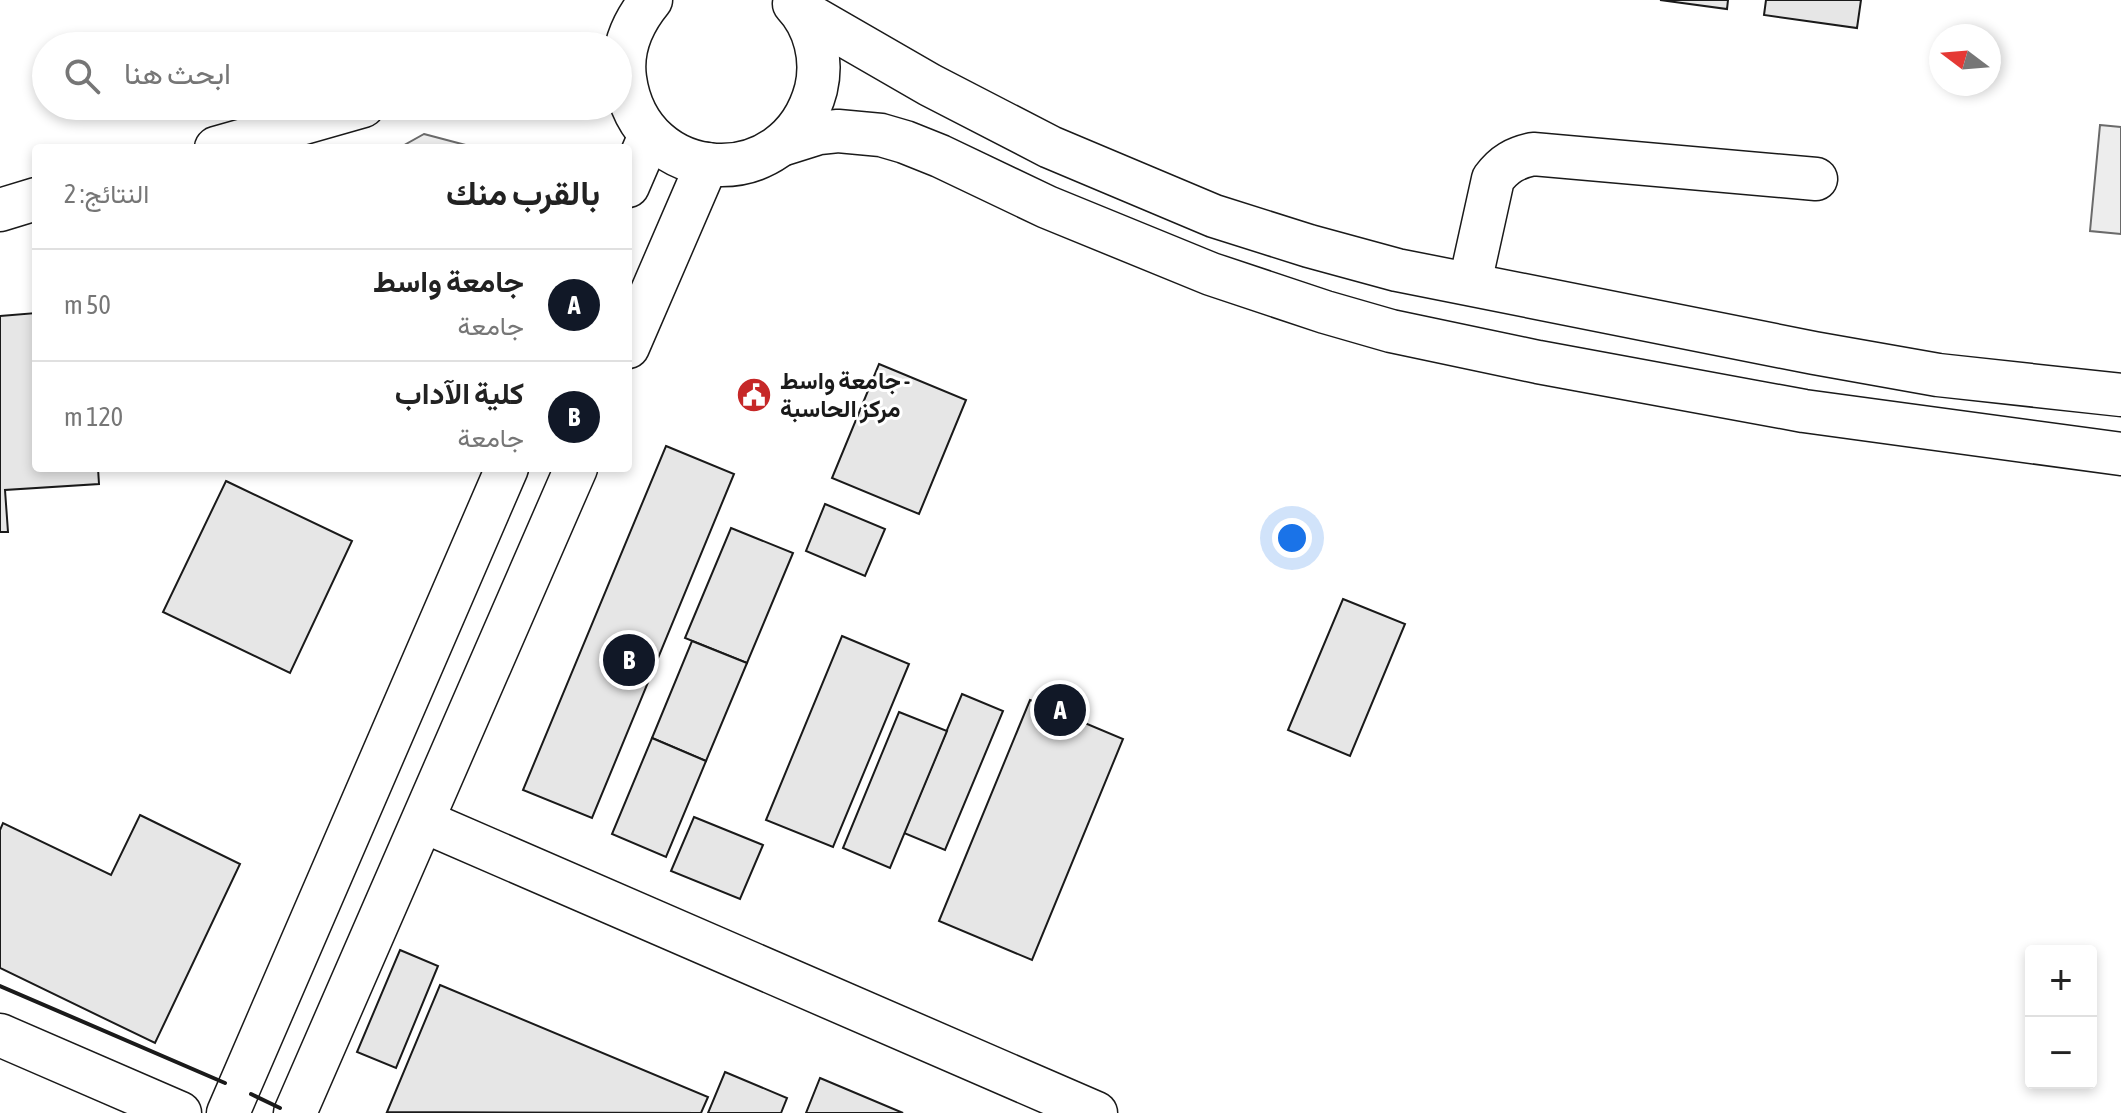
<!DOCTYPE html>
<html lang="ar">
<head>
<meta charset="utf-8">
<style>
	body { margin:0; font-family:"Asap Condensed",Vazirmatn,sans-serif; background:#f2f2f2; color:#222; direction:rtl }
	.controls { position:absolute; right:24px; bottom:24px; display:grid; overflow:hidden; border-radius:8px; box-shadow:0 4px 12px #0003 }
	.controls button { width:72px; height:72px; display:grid; place-items:center; padding:0; border:0; border-bottom:2px solid #e0e0e0; background:#fff; color:#222; font:40px sans-serif }
	.compass { position:absolute; left:1929px; top:24px; width:72px; height:72px; border-radius:50%; background:#fff; box-shadow:0 4px 12px #0003; rotate:286deg }
	.you { position:absolute; left:1292px; top:538px; width:28px; height:28px; margin:-20px; border:6px solid #fff; border-radius:50%; background:#1a73e8; box-shadow:0 0 0 12px #1a73e833 }
	.badge { display:grid; place-items:center; width:52px; height:52px; border-radius:50%; background:#111827; color:#fff; font-size:26px; font-weight:700 }
	.pin { position:absolute; translate:-50% -50%; border:4px solid #fff; box-shadow:0 2px 8px #0006 }
	.list { margin:0; padding:0; list-style:none }
	h2 { display:flex; justify-content:space-between; align-items:center; height:104px; margin:0; padding:0 32px; font-size:34px }
	h2 small { font-size:26px; font-weight:400; color:#767676 }
	.list li { display:grid; grid-template-columns:52px 1fr auto; gap:24px; align-items:center; box-sizing:border-box; height:112px; padding:0 32px; border-top:2px solid #e0e0e0 }
	.list b { display:block; font-size:30px; white-space:nowrap }
	.list p { margin:0; font-size:26px; white-space:nowrap; color:#767676 }
	.list em { font-size:26px; font-style:normal; color:#767676 }
	.icon { flex:none; width:44px; height:44px; fill:none; stroke:currentColor; stroke-width:2; stroke-linecap:round; stroke-linejoin:round }
	.map { position:relative; flex:none; width:2121px; height:1113px; overflow:hidden; direction:ltr }
	.search { position:absolute; background:#fff; box-shadow:0 4px 12px #0003; left:32px; top:32px; width:600px; height:88px; display:flex; align-items:center; gap:20px; box-sizing:border-box; padding:0 28px; border-radius:44px; color:#767676; font-size:30px }
	.panel { position:absolute; background:#fff; box-shadow:0 4px 12px #0003; left:32px; top:144px; width:600px; height:328px; border-radius:8px; direction:rtl }
	.map>svg:first-child { display:block }
	.parking { fill:#ededed; stroke:#6a6a6a; stroke-width:2 }
	.building { fill:#e6e6e6; stroke:#1a1a1a; stroke-width:2 }
	.lines { fill:none; stroke-linecap:round; stroke-linejoin:round }
	.minor-casing { stroke:#1a1a1a; stroke-width:45 }
	.minor { stroke:#fff; stroke-width:42 }
	.wall { stroke:#1a1a1a; stroke-width:4 }
	.labels { text-anchor:middle; stroke-width:6; stroke-linejoin:round; paint-order:stroke }
	.poi-label { font-size:24px; font-weight:bold; fill:#1a1a1a; stroke:#fff; text-anchor:start }
</style>
</head>
<body>
<div class="map">
<svg width="2121" height="1113" viewBox="0 0 2121 1113">
	<rect width="100%" height="100%" fill="#fff"/>
	<!-- parking -->
	<g class="parking">
		<path d="M2100 125 2121 127V234L2090 231Z"/>
		<path d="M424 134 477 148H399Z"/>
	</g>
	<!-- building -->
	<g class="building">
		<path d="M1660 0H1728L1727 9Z"/>
		<path d="M1766 0H1861L1857 28 1764 15Z"/>
		<path d="M36 313V468H98L99 484 5 490 8 532H0V316Z"/>
		<path d="M879 364 966 400 919 514 832 478Z"/>
		<path d="M666 446 734 474 592 818 523 790Z"/>
		<path d="M226 481 352 541 290 673 163 612Z"/>
		<path d="M825 504 885 529 865 576 806 551Z"/>
		<path d="M731 528 793 553 747 663 685 638Z"/>
		<path d="M1343 599 1405 624 1350 756 1288 730Z"/>
		<path d="M842 636 909 664 833 847 766 820Z"/>
		<path d="M692 641 747 663 706 761 652 738Z"/>
		<path d="M962 694 1003 711 945 850 904 833Z"/>
		<path d="M1030 700 1123 739 1032 960 939 921Z"/>
		<path d="M899 712 947 731 890 868 843 848Z"/>
		<path d="M652 738 706 761 666 857 612 834Z"/>
		<path d="M140 815 240 864 155 1043 0 968V830L3 823 111 875Z"/>
		<path d="M694 817 763 845 740 899 671 871Z"/>
		<path d="M400 950 438 966 396 1068 357 1052Z"/>
		<path d="M440 985 708 1097 701 1113 387 1112Z"/>
		<path d="M725 1072 787 1098 781 1113H708Z"/>
		<path d="M820 1078 903 1113H806Z"/>
	</g>
	<g class="lines">
		<!-- minor casing -->
		<g class="minor-casing">
			<g id="minor">
				<path d="M651 0C633 22 621 49 625 78 640 188 788 196 816 89 823 59 815 26 794 4"/>
				<path d="M800 10 930 85 1050 147 1214 216 1309 246 1397 270 1814 353 1938 375 2121 395"/>
				<path d="M784 144 819 133 838 131 881 135 905 142 940 156 1047 207 1211 274 1325 312 1391 331 1538 362 1804 411 2121 454"/>
				<path d="M216 148 363 106"/>
				<path d="M628 186 650 135"/>
				<path d="M0 210 36 199"/>
				<path d="M1470 283 1493 179C1504 164 1515 158 1533 154L1816 179"/>
				<path d="M628 347 707 164"/>
				<path d="M423 821 1096 1113"/>
				<path d="M0 1035 180 1113"/>
				<path d="M228 1113 507 468"/>
				<path d="M295 1113 576 468"/>
			</g>
		</g>
		<!-- minor -->
		<use href="#minor" class="minor"/>
		<!-- wall -->
		<g class="wall">
			<path d="M0 986 225 1083"/>
			<path d="M251 1094 280 1108"/>
		</g>
	</g>
	<!-- icons -->
	<defs>
		<g id="civic-disc" transform="scale(1.8)"><circle r="9.5" fill="#c62828" stroke="#fff"/><path d="M-.6-6.5H3V-4.5H.6V-3L4-1V1h2V6H-6V1h2V-1L-.6-3ZM-1.2 2.5V6h2.4V2.5Z" fill="#fff"/></g>
	</defs>
	<g fill-rule="evenodd">
		<use href="#civic-disc" x="754" y="395"/>
	</g>
	<g class="labels">
		<!-- poi labels -->
		<g class="poi-label">
			<text x="780" y="389">جامعة واسط -<tspan x="780" dy="28">مركز الحاسبة</tspan></text>
		</g>
	</g>
</svg>
<div class="controls">
<button>+</button>
<button>−</button>
</div>
<svg class="compass" viewBox="-18 -18 36 36"><path d="M0-13l5 13h-10z" fill="#e53935"/><path d="M0 13l5-13h-10z" fill="#767676"/></svg>
<div class="you"></div>
<div class="pin badge" style="left:1060px;top:710px">A</div>
<div class="pin badge" style="left:629px;top:660px">B</div>
<div class="search"><svg class="icon" aria-label="search" viewBox="0 0 24 24"><circle cx="10" cy="10" r="6"/><path d="M15 15l6 6"/></svg>ابحث هنا</div>
<section class="panel">
<h2>بالقرب منك<small>النتائج: 2</small></h2>
<ul class="list">
<li><span class="badge">A</span><div><b>جامعة واسط</b><p>جامعة</p></div><em>50 m</em></li>
<li><span class="badge">B</span><div><b>كلية الآداب</b><p>جامعة</p></div><em>120 m</em></li>
</ul>
</section>
</div>
</body>
</html>
